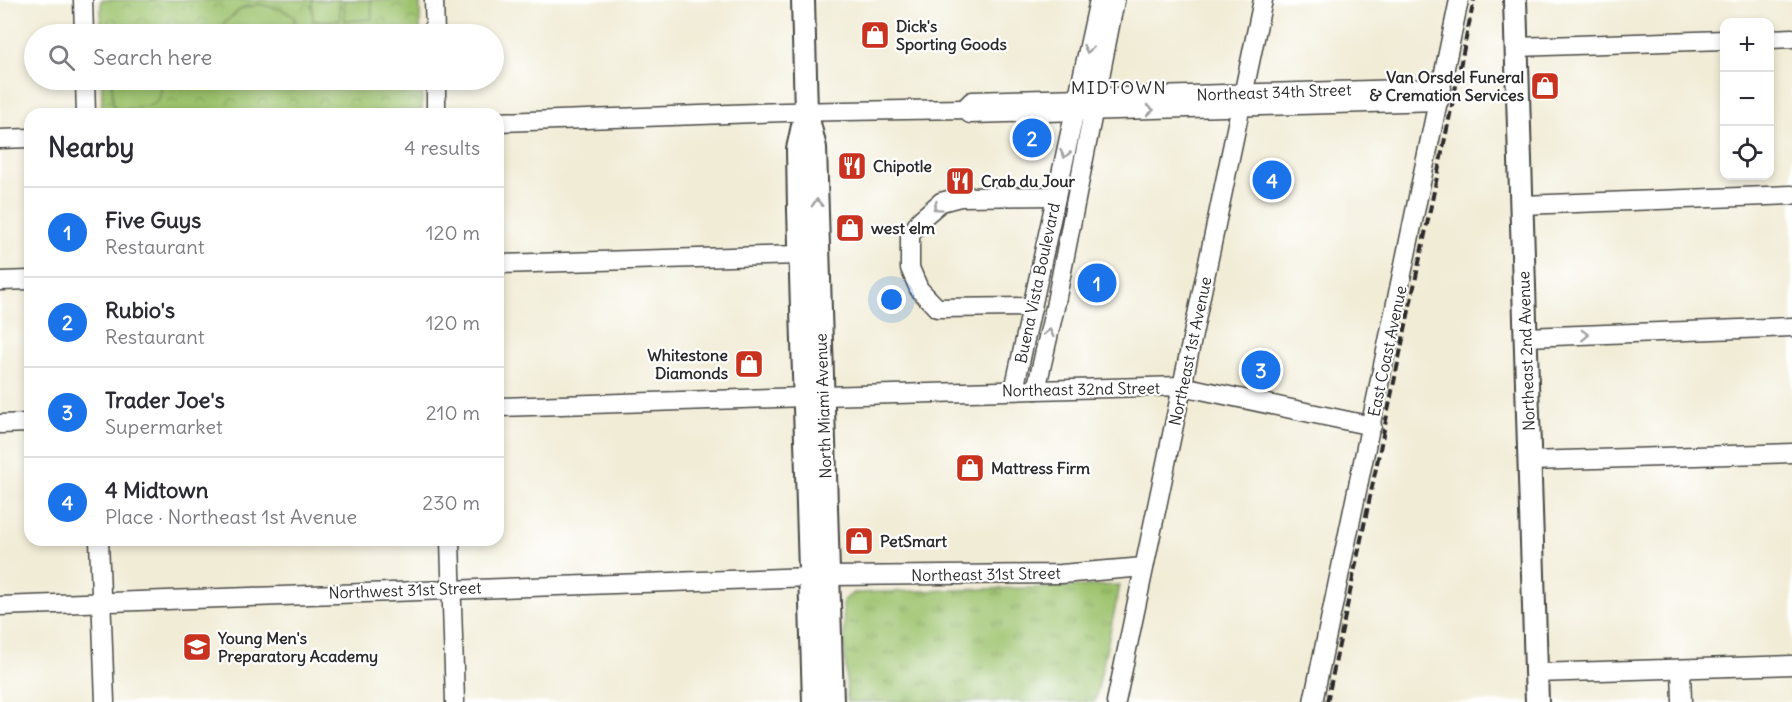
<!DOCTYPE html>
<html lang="en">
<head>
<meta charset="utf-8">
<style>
	body { margin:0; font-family:Delius,sans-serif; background:#f2f2f3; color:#2b2b33 }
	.controls { position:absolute; right:18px; top:18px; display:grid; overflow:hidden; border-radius:12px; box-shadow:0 3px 9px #0003 }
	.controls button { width:54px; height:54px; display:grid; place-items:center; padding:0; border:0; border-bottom:2px solid #e1e1e2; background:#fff; color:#2b2b33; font:30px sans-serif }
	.you { position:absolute; left:892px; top:300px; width:21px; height:21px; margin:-15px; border:4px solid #fff; border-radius:50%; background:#1a73e8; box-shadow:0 0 0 9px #1a73e833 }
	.badge { display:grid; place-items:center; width:39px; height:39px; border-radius:50%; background:#1a73e8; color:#fff; font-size:20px; font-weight:700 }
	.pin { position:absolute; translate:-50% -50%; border:3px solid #fff; box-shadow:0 2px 6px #0006 }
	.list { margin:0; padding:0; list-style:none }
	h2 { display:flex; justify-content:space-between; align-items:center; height:78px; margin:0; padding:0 24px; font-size:26px }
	h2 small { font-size:20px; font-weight:400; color:#7c7c81 }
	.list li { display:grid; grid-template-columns:39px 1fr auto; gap:18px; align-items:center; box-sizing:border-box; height:90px; padding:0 24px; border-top:2px solid #e1e1e2 }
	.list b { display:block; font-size:22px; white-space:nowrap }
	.list p { margin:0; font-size:20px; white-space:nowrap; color:#7c7c81 }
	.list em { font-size:20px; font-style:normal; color:#7c7c81 }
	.icon { flex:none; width:33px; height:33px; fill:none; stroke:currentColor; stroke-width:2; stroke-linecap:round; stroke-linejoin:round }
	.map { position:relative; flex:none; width:1792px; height:702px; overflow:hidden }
	.search { position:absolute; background:#fff; box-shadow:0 3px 9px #0003; left:24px; top:24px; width:480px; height:66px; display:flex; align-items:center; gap:15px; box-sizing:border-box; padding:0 21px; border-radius:33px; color:#7c7c81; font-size:22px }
	.panel { position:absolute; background:#fff; box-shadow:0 3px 9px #0003; left:24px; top:108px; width:480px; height:438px; border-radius:18px }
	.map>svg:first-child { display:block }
	.grass { fill:url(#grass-tufts); stroke:#64764c; stroke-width:1.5 }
	.park { fill:url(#park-crowns); stroke:#64764c; stroke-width:1.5 }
	.garden { fill:#9cc26c; stroke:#64764c; stroke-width:1.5 }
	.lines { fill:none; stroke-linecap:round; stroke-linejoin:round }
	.minor-casing { stroke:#494845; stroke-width:21 }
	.major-casing { stroke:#494845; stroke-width:26 }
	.minor { stroke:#fff; stroke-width:18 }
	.major { stroke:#fff; stroke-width:22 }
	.rail { stroke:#2b2b2b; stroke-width:4; stroke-dasharray:9 4.5; stroke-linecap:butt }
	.oneway { stroke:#a0a0a0 }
	.labels { text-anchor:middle; stroke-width:4.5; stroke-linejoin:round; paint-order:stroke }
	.poi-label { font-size:16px; font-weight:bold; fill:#2b2b2b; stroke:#fff; text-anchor:start }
	.street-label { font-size:16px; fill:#2b2b2b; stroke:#fff }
	.neighbourhood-label { font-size:18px; letter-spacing:1.5px; fill:#2b2b2b; stroke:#fff }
</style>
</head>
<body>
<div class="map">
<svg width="1792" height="702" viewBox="0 0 1792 702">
	<defs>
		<pattern id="grass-tufts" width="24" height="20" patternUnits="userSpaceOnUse" patternTransform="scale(1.5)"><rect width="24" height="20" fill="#9cc26c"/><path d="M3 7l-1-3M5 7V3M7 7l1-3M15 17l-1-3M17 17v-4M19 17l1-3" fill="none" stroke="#7f9e59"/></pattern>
		<pattern id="park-crowns" width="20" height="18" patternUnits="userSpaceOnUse" patternTransform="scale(1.5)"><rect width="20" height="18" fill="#9cc26c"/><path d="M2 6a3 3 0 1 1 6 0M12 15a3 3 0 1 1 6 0" fill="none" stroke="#7f9e59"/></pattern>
	</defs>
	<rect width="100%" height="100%" fill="#fff"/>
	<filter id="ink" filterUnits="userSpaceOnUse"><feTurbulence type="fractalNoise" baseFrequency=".0167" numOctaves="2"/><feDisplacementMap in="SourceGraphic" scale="12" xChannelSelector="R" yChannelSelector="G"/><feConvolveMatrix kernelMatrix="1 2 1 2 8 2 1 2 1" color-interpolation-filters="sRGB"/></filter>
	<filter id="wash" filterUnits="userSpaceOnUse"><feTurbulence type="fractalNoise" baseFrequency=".008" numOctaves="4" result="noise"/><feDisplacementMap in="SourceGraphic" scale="24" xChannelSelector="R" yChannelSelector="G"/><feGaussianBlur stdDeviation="1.35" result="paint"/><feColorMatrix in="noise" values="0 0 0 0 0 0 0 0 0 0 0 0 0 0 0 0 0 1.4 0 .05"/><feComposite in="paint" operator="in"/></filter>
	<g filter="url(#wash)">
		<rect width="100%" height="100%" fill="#f1ecd6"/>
		<!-- grass -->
		<path class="grass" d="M1120 585 1095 702H847L843 601 853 593Z"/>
		<!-- park -->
		<g class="park">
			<rect x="101" y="0" width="319" height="34"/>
			<path d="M102 80H422V110L320 114H102Z"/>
		</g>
		<!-- garden -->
		<g class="garden">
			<path d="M312 0H339L340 20 313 21Z"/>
			<path d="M344 0H371L372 19 345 21Z"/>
			<path d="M259 4 283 10 294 16V34H223L224 23 241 9Z"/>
			<path d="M112 80H158C170 110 138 108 117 110L113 105Z"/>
		</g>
	</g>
	<g filter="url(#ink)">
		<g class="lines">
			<!-- minor casing -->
			<g class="minor-casing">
				<g id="minor">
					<path d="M83 0 84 34"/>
					<path d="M434 0 435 34"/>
					<path d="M1770 39 1792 38"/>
					<path d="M1516 47 1724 40"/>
					<path d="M85 80 86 114"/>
					<path d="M436 80V114"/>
					<path d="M964 109 972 101 1442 88"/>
					<path d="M498 122 785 112 964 109 970 114 1439 101"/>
					<path d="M0 139 30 138"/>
					<path d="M1522 205 1792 195"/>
					<path d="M498 264 800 255"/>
					<path d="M0 281 30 280"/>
					<path d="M1032 307 937 308 919 289 910 268V236L920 220 941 202 960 197 1056 196"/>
					<path d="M1526 337 1792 327"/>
					<path d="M1014 390 1099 0"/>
					<path d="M1036 390 1055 307 1115 0"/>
					<path d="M823 396 1182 386 1372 426"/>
					<path d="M498 407 805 397"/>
					<path d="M0 424 30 423"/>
					<path d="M1529 461 1792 453"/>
					<path d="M99 540 105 702"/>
					<path d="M450 540 455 702"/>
					<path d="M828 576 1061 574 1144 567"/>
					<path d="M0 606 810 577"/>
					<path d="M1681 669 1682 702"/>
					<path d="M1536 673 1792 665"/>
					<path d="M1116 702 1263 0"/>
					<path d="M1313 702 1459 0"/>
				</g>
			</g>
			<!-- major casing -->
			<g class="major-casing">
				<g id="major">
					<path d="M803 0 806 112 798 149 799 210 814 702"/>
					<path d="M1515 0 1537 702"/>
					<path d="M808 119 815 148 832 702"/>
				</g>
			</g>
			<!-- minor -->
			<use href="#minor" class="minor"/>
			<!-- major -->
			<use href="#major" class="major"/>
			<!-- rail -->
			<path class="rail" d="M1327 702 1474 0"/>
		</g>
		<!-- one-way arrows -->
		<defs><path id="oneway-chevron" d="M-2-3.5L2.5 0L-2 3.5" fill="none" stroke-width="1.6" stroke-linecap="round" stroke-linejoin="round" transform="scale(1.5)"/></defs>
		<g class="oneway">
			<use href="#oneway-chevron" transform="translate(1088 49) rotate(102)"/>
			<use href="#oneway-chevron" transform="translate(1150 110) rotate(-2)"/>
			<use href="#oneway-chevron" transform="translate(1065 154) rotate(102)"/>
			<use href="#oneway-chevron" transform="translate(817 203) rotate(-92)"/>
			<use href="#oneway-chevron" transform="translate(937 207) rotate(145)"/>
			<use href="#oneway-chevron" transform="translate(1049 333) rotate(-77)"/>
			<use href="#oneway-chevron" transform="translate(1585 335) rotate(-2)"/>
		</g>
	</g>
	<!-- icons -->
	<defs>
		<g id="shop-square" transform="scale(1.5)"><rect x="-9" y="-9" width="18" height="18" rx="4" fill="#c8321e" stroke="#fff"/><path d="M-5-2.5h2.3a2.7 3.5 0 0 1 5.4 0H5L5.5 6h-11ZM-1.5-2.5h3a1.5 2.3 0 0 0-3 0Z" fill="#fff"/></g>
		<g id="restaurant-square" transform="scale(1.5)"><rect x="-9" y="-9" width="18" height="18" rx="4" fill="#c8321e" stroke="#fff"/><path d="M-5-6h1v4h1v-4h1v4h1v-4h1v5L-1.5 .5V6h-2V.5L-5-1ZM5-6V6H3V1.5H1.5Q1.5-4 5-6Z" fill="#fff"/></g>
		<g id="school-square" transform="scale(1.5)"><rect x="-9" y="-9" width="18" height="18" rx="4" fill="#c8321e" stroke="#fff"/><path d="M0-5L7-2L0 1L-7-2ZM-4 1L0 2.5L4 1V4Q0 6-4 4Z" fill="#fff"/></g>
	</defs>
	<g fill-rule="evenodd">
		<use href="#shop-square" x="875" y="35"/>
		<use href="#shop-square" x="1545" y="86"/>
		<use href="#restaurant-square" x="852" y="166"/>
		<use href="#restaurant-square" x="960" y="181"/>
		<use href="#shop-square" x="850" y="228"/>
		<use href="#shop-square" x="749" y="364"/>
		<use href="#shop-square" x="970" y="468"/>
		<use href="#shop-square" x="859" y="541"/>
		<use href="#school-square" x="197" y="647"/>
	</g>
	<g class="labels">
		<!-- poi labels -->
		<g class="poi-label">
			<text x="896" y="32">Dick's<tspan x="896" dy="18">Sporting Goods</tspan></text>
			<text x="1524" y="83" text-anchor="end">Van Orsdel Funeral<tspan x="1524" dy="18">&amp; Cremation Services</tspan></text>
			<text x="873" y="172">Chipotle</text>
			<text x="981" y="187">Crab du Jour</text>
			<text x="871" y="234">west elm</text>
			<text x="728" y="361" text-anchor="end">Whitestone<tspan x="728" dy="18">Diamonds</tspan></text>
			<text x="991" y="474">Mattress Firm</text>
			<text x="880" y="547">PetSmart</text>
			<text x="218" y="644">Young Men's<tspan x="218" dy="18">Preparatory Academy</tspan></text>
		</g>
		<!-- street labels -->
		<g class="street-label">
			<text transform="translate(1274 92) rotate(-2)" y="6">Northeast 34th Street</text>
			<text transform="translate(1037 283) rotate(-78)" y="6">Buena Vista Boulevard</text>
			<text transform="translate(1190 351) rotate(-78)" y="6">Northeast 1st Avenue</text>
			<text transform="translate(1387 351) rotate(-78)" y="6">East Coast Avenue</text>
			<text transform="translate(1526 351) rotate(-92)" y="6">Northeast 2nd Avenue</text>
			<text transform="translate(1081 389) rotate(-1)" y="6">Northeast 32nd Street</text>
			<text transform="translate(823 406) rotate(-92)" y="6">North Miami Avenue</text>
			<text transform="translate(986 574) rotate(-1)" y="6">Northeast 31st Street</text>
			<text transform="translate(405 590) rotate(-2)" y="6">Northwest 31st Street</text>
		</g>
		<!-- neighbourhood labels -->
		<g class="neighbourhood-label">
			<text x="1119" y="94">MIDTOWN</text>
		</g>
	</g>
</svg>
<div class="controls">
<button>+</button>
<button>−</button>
<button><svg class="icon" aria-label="locate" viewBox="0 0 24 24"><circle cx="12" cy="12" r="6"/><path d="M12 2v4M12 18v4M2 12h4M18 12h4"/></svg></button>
</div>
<div class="you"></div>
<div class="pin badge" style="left:1097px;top:283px">1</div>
<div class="pin badge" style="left:1032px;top:138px">2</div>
<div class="pin badge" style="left:1261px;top:370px">3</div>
<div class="pin badge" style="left:1272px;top:180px">4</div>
<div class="search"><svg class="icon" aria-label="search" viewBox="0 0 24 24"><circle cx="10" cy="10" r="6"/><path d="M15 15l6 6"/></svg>Search here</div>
<section class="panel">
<h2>Nearby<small>4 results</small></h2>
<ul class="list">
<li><span class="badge">1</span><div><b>Five Guys</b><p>Restaurant</p></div><em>120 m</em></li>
<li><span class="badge">2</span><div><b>Rubio's</b><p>Restaurant</p></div><em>120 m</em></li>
<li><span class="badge">3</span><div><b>Trader Joe's</b><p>Supermarket</p></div><em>210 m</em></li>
<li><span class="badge">4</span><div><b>4 Midtown</b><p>Place · Northeast 1st Avenue</p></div><em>230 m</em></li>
</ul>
</section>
</div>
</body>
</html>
